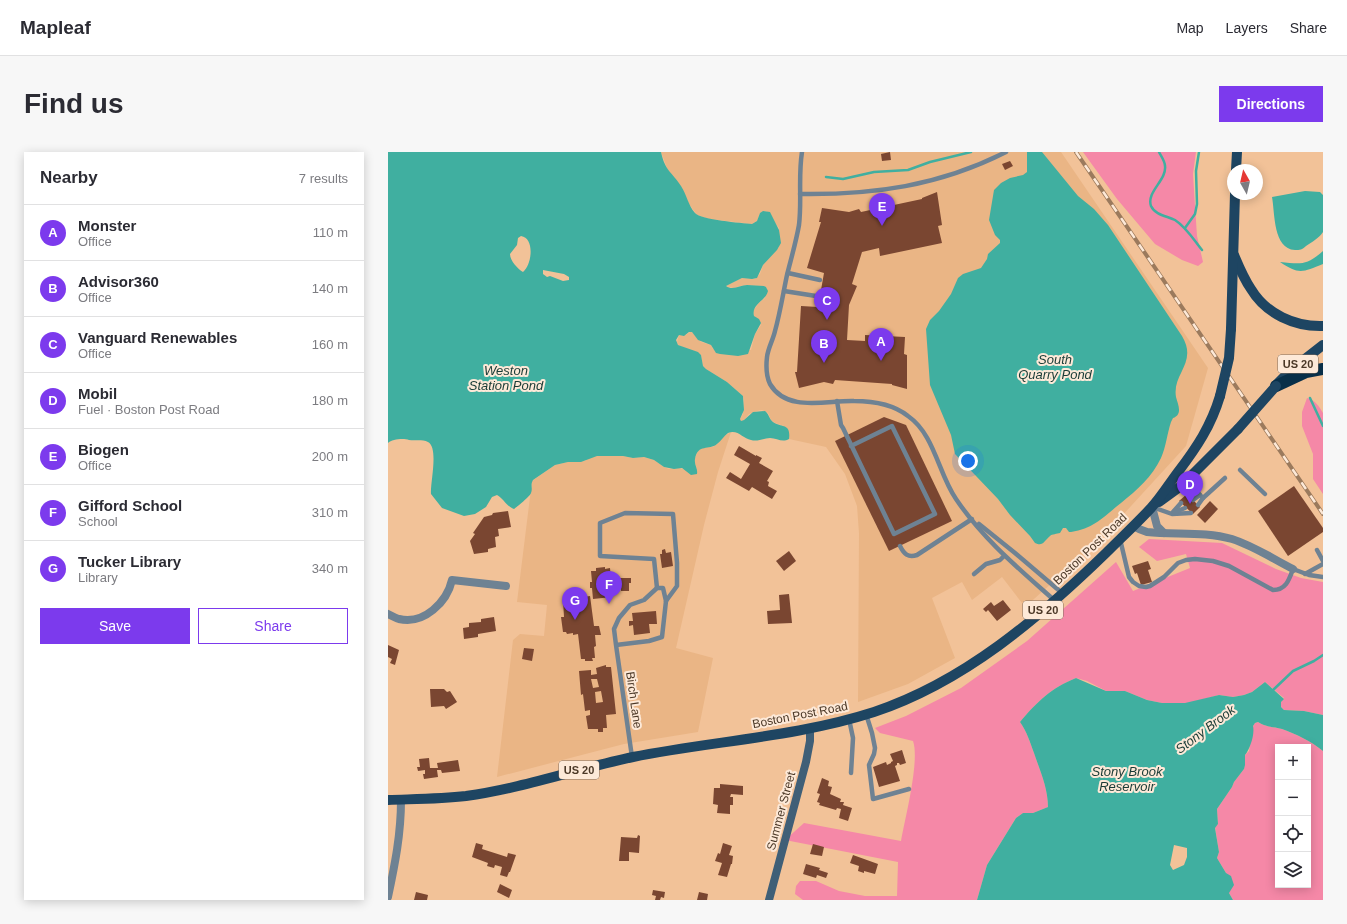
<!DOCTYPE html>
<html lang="en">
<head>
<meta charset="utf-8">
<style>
	body { margin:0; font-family:Arial,sans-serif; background:#f7f7f7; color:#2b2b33 }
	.controls { position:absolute; right:12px; bottom:12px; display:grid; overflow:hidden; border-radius:0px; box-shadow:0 2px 10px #0003 }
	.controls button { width:36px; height:36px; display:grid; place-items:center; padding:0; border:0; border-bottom:1px solid #e1e1e2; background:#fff; color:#2b2b33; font:20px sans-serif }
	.compass { position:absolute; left:839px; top:12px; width:36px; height:36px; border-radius:50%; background:#fff; box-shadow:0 2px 10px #0003; rotate:352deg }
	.you { position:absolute; left:580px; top:309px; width:14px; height:14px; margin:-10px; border:3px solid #fff; border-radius:50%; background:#1a73e8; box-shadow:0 0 0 6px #1a73e833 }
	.badge { display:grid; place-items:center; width:26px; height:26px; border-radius:50%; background:#7c3aed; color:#fff; font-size:13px; font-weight:700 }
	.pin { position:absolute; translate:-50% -33px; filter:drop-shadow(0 1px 2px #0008) }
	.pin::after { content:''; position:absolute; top:21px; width:14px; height:12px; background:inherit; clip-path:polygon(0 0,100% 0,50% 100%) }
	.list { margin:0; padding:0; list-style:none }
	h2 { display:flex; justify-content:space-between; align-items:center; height:52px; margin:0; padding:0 16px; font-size:17px }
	h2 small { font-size:13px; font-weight:400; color:#7c7c81 }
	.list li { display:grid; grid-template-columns:26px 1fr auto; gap:12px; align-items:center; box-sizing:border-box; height:56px; padding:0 16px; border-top:1px solid #e1e1e2 }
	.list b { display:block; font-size:15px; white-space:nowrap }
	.list p { margin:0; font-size:13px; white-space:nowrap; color:#7c7c81 }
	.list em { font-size:13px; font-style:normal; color:#7c7c81 }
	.actions { display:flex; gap:8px; padding:12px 16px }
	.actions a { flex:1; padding:9px 0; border:1px solid #7c3aed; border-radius:0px; text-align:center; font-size:14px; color:#7c3aed }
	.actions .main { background:#7c3aed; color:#fff }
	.icon { flex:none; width:22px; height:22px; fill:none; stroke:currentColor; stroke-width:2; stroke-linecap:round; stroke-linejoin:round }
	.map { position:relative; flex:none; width:935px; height:748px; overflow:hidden; border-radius:0px }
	header { display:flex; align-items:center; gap:24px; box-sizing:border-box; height:56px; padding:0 20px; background:#fff; border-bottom:1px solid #e1e1e2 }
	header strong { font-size:19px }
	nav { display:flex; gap:22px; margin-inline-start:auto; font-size:14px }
	.intro { display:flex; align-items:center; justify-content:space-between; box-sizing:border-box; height:96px; padding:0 24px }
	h1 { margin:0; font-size:28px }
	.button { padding:10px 18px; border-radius:0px; background:#7c3aed; color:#fff; font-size:14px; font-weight:700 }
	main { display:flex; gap:24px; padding:0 24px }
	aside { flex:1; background:#fff; border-radius:0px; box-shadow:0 2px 10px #0003 }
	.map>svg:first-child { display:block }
	.built { fill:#eab585 }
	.green { fill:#f588a7; fill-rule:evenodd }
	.water { fill:#40afa0; fill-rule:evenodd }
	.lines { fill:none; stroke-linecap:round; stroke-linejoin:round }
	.stream { stroke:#40afa0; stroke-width:2.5 }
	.building { fill:#7a4631; fill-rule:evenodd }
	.lane { stroke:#6e8293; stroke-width:4.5 }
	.street { stroke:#6e8293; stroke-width:8 }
	.secondary { stroke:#405f77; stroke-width:8 }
	.primary { stroke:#1e4562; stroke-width:10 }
	.highway { stroke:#082f49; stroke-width:12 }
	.rail-casing { stroke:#9b7a5d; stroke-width:4 }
	.rail { stroke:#fde9d8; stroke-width:2.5; stroke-dasharray:8; stroke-linecap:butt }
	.primary-bridge { stroke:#1e4562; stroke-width:10 }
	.labels { text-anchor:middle; stroke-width:4; stroke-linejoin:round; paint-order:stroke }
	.shield { fill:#fde9d8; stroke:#806d5c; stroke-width:1 }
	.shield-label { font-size:11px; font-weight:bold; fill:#4b3827 }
	.street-label { font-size:12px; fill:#4b3827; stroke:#fde9d8 }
	.water-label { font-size:13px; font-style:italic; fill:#1a3b36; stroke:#fde9d8 }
</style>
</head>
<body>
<header>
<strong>Mapleaf</strong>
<nav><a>Map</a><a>Layers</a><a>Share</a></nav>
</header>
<div class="intro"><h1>Find us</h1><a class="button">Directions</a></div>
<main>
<aside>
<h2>Nearby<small>7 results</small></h2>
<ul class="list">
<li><span class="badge">A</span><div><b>Monster</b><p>Office</p></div><em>110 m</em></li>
<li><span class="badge">B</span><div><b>Advisor360</b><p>Office</p></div><em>140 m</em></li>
<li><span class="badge">C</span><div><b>Vanguard Renewables</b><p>Office</p></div><em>160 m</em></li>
<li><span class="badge">D</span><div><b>Mobil</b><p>Fuel · Boston Post Road</p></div><em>180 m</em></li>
<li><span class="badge">E</span><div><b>Biogen</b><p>Office</p></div><em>200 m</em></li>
<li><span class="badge">F</span><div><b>Gifford School</b><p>School</p></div><em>310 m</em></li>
<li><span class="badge">G</span><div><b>Tucker Library</b><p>Library</p></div><em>340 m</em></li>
</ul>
<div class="actions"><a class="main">Save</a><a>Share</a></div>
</aside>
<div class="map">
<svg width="935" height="748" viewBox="0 0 935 748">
	<rect width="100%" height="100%" fill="#f2c298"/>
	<!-- built -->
	<g class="built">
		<path d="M273 0H673L820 216 798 294 722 377 693 405 637 455 614 425 584 448 574 430 544 446 567 506 520 532 470 550 471 381 469 354 457 322 438 295 401 287V284L396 274 387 271 383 268 380 261 374 258 369 259 361 262 356 268 353 269 352 267 355 262 356 248 355 244 339 230 318 217 315 214 313 203 290 193 289 190 291 183H298L302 180H304L313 190 323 193 325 197 363 198 367 182 373 173 366 164 365 159 371 151 377 146 379 136 376 134 357 133 345 136 338 134 354 126 367 127 372 122 375 113 391 95V76L378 59 372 61 369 69 364 72 321 67 309 63 301 52 294 36 280 19Z"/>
		<path d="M343 280 330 320 316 373 288 496 325 506 310 580 236 592 109 625 125 488 132 482 156 484 159 453 129 450 144 329 167 313 180 310 197 309 202 305 209 304H235L245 306 256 305 266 308 276 315 281 317 291 316 298 318 309 317 306 309 309 301 311 298 315 295H325L329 292 336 284Z"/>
	</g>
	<!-- green -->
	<g class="green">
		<path d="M695 0H808L805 22 806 38 809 84 815 110 810 114 794 108 767 92 729 47Z"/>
		<path d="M919 246C927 248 931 254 935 261V342L925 327V302L914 274V260Z"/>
		<path d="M761 387 834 391 888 417 913 426 935 430V563L916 559 896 558 893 555V550L896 546 877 530 864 540 856 543 845 545 831 543 797 552 774 551 759 548 737 539H718L699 529 688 526C663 536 649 550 632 570 639 580 642 590 646 601 652 619 660 636 660 655L645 661H635L628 666 599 713 589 748H415L407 742 408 734 412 729H428L451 739 477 744H509L510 710 397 688 416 671 513 689C517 667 532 608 525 589L492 581 487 576 518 564 573 536 639 489 728 410 745 439 802 416 798 402 769 409 751 395Z"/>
		<path d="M870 570C880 576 884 574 894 577 908 582 923 589 935 599V748H845L841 741 838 721 829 706 831 700 827 675 830 672 829 657 844 635 846 630 856 617 857 603 861 599 865 574 867 571ZM890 595H920V733H890Z"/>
	</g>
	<!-- water -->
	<g class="water">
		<path d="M0 0H273C277 19 284 20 293 34 299 43 300 53 307 61 313 68 354 71 364 72L369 69 372 61 375 59 382 60 391 78 393 91 389 98 375 113 369 126 364 127 354 126 338 134C345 139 352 133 359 133 365 133 371 134 376 134L378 135 380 139C378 149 363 152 366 164L371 167 373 171 367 182 360 202 350 204 332 202 328 201 323 193 310 188 304 180H301L296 184 291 183 288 188 290 193 310 200 313 203 315 214 318 217 339 230 355 244 356 258 352 267 353 269 356 268 365 260 377 259C381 262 381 267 385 270 394 276 403 271 401 287 394 291 389 286 382 286 376 286 370 290 363 288 355 287 350 277 340 281 336 284 333 289 329 292 321 299 310 291 307 307 306 313 310 316 309 322L303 323 294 316 286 317 276 315 266 308 256 305 245 306 235 304H209L193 310H180L167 313 145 328C142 333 145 336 143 341 143 343 128 356 126 357 118 354 116 347 109 343L104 345 98 355 87 362 76 364 54 356 43 342C42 331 51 296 40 290 34 287 27 289 21 288 16 286 4 287 0 291ZM133 84C147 86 144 113 135 120 130 117 122 109 122 102L129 93 130 86ZM155 118 176 122 181 125V128L175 129 162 124 159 125 155 122Z"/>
		<path d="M639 0H654L690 44 706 57 720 73 794 184C810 211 784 221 788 245 790 253 795 262 785 266L783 270C779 282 778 295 773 306 764 325 749 338 733 351 715 365 707 376 683 380H681L678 376H675L672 381C669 382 664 382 662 384 656 389 655 395 647 391L642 384 622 363 610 347 567 302 563 283 542 233 538 177 542 168 551 159 563 142 570 126 575 122 593 116 599 107 600 102 612 91V88L607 83 601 68 606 38 613 31 622 26 635 23 639 20Z"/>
		<path d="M917 39 932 40 935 43V80C931 86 924 90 918 94 914 98 912 98 907 98 885 97 887 61 884 45Z"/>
		<path d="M935 99V112C915 120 911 123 892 110 913 112 918 114 935 99Z"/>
		<path d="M688 526 718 539H737L759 548 774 551H797L831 543 845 545 856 543 864 540 877 530 896 547 893 550V555L896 558 916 559 935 563V599C923 589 908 582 894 577 884 574 880 576 870 570L867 571 865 574C867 582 862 597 857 603V613L856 617 846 630 844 635 829 657 830 672 827 676 831 700 829 706 838 721 843 724 846 733 841 741 845 748H589L599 713 628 666 635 661H645L660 655C660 636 652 619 646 601 642 590 639 580 632 570 649 550 663 536 688 526ZM786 693 799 696V705L796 713 785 718 782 713Z"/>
	</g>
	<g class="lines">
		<!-- stream -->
		<g class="stream">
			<path d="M771 0C773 4 777 9 777 14 779 28 758 40 763 54 767 63 779 64 787 68 798 75 806 88 814 98"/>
			<path d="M438 25 455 27 486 20 520 18 542 10 583 0"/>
			<path d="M797 76 807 62 809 52 808 19 811 0"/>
			<path d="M922 246 935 274"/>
			<path d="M884 539 905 519 926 509 935 503"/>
		</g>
	</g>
	<!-- building -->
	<g class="building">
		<path d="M502 0 503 8 494 9 493 2Z"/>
		<path d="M622 9 625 14 617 18 614 12Z"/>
		<path d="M549 40 554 73 550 74 554 91 492 104 491 96 474 100 464 132 469 134 461 153 459 188 477 189V183L517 185 516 202 519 203V237L504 233V232L447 228 445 232 436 230 411 236 407 220H409L413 154 430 155 436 121 419 116 433 70H431L434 56 461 60 471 57 473 60 534 47V46Z"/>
		<path d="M496 265 518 273 564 369 501 399 447 289Z"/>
		<path d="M351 294 368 304V303L374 306 371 311 385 319 379 329 381 330 380 334 389 339 384 347 364 335 361 339 338 326 342 320 353 327 362 312 346 303Z"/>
		<path d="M906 334 935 376V380L900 404 870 359Z"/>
		<path d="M799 342 812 355 805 362 791 349Z"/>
		<path d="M822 349 830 357 817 371 809 363Z"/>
		<path d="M120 359 123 375 110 377 111 384 107 385 108 395 100 397V400L86 402 82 389 87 382 85 381 96 365 104 363 105 361Z"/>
		<path d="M277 397 278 401 283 400 285 414 274 416 272 402H274V398Z"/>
		<path d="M401 399 408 409 396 419 388 409Z"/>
		<path d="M760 409 763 417 760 418 764 430 753 433 749 421 747 422 744 414Z"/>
		<path d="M217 415V417L222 416 223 427 226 426 227 434H224V445L205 447 204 436H202V430H204L203 419H208V416Z"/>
		<path d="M232 426H243V431H241V439H233Z"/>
		<path d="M401 442 404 471 380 472 379 459 392 458 391 443Z"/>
		<path d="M202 444 206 474H211L213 483H207L208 494 206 495 207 506H204L205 509H197V507H193L190 482 185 483V481L179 482 178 480H175L173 465H176L175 448Z"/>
		<path d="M615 448 623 458 609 469 600 458 598 460 595 457 603 450 606 454Z"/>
		<path d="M268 459 269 472H261L262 481 246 483 245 473 241 474V469H245L244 461Z"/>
		<path d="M106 465 108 479 90 482V485L76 487 75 476 81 475V471L93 470V467Z"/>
		<path d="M0 493 11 498 7 513 2 511 4 507 0 505Z"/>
		<path d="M136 496 146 497 144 509 134 507Z"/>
		<path d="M218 513V515H223L228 562 218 563 219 576H215V580H210V577H200L198 564 202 563V558L197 559 195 542 193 543 191 519 203 518V523L209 522 208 516ZM203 527H209L211 535 205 536ZM213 539 215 550 208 551 207 540Z"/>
		<path d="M42 537H56L59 540 62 539 69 550 58 557 56 554 43 555Z"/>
		<path d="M514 598 518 611 512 613 511 611H509V613L507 614 512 629 491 635 485 615 498 610 499 613 503 611V610L505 609 502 602Z"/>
		<path d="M41 606 42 616H50L49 611 70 608 72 619 54 621 53 618H49L50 625 36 627 35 622H37V618L30 619 29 615H32L31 607Z"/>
		<path d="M434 626 441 629 440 634 444 635 442 642 453 647 452 650H456L455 653 464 656 460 669 451 666 453 657 449 656 448 658 431 653 432 651 429 650 432 642 429 641Z"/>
		<path d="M332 632 355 634V643L343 642 342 645H345V653H342V662L329 661 330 653 325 652 326 636H332Z"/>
		<path d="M250 683 252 684 251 701 241 700V709H231L233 685 249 686Z"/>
		<path d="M88 691 95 693 94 697 119 705 120 701 128 703 122 720H121L119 725 112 723 114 715 107 713 106 716 99 714 100 711 84 705Z"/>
		<path d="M335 691 344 694 341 703 345 704 344 712H343L339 725 330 723 334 711 327 709 330 701 332 702Z"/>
		<path d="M425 692 436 695 434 704 422 702Z"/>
		<path d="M465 703 490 712 487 722 476 719V721L470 719 471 714 462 711Z"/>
		<path d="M418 712 432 716 431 718 440 721 438 726 429 723 428 726 415 722Z"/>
		<path d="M112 732 124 738 121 746 109 740Z"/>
		<path d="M265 738 277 740 276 746 273 745 272 748H267L268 744 264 743Z"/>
		<path d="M28 740 40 743 39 748H26Z"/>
		<path d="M311 740 320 742 319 748H309Z"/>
	</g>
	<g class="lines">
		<!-- lane -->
		<g class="lane">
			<path d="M414 0C410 25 414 48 411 73 408 90 403 107 399 123 395 142 392 161 387 179 385 188 380 196 379 205 378 214 378 224 382 232 399 261 439 248 466 249 485 249 505 252 520 264 547 283 550 321 568 347 595 387 630 416 666 448"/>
			<path d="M412 42C485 43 551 34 618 0"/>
			<path d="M400 121 432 128"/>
			<path d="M396 139 428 144"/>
			<path d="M449 249 453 273 455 276 506 382 547 362 504 274 463 294"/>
			<path d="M852 318 877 342"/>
			<path d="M798 329 815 346 837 326"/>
			<path d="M800 343 807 338"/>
			<path d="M805 348 812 343"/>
			<path d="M810 353 815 346"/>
			<path d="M764 355 784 362 803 361"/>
			<path d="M785 360 793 351"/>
			<path d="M787 360 797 356"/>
			<path d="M591 372 627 401 674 441"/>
			<path d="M732 387 741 425 745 430 751 434 758 435 762 434 776 425 790 411 798 408 807 407 825 409 841 414 885 438C898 438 901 428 905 417L921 423 935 425"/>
			<path d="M512 394C516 402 520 406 529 403L584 367"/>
			<path d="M929 398 935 409"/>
			<path d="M586 422 598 412 612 408 616 404"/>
			<path d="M917 422 935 412"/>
			<path d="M269 436 266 407 212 404V371L237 361 285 362 289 411V434L278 449"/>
			<path d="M228 493 261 489 274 485 278 449 275 436H269L256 448 242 453 231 466 226 477 228 493 244 605"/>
			<path d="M478 562 484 581 487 596 486 602 481 613 485 647 521 637"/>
			<path d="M461 567 465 586 463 621"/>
		</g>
		<!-- street -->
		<g class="street">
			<path d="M764 355 769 374 776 381"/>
			<path d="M745 374 751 377 759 380C787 383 817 379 844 387 866 394 885 407 905 417"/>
			<path d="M0 462C4 464 8 466 11 467 36 473 59 450 64 428L118 434"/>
			<path d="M0 745C7 712 13 682 13 648"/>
		</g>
		<!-- secondary -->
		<path class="secondary" d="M381 748 418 610 422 589V576"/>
		<!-- primary -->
		<g class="primary">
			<path d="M848 18 849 0"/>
			<path d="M846 103C851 115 856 127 863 137 878 162 907 175 935 174"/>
			<path d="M843 177 847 42"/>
			<path d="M889 232 903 218 935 193"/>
			<path d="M771 350 793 334 850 277"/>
			<path d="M0 648C26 647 52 647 78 644 135 636 189 617 245 605 324 589 409 585 486 560 576 530 651 466 718 401 733 386 749 371 763 356 773 345 781 332 790 320 809 295 823 274 832 244"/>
		</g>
		<!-- highway -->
		<path class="highway" d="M888 234 918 220 935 217"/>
		<!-- rail casing -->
		<g class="rail-casing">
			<path id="rail" d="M688 0 935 362"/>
		</g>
		<!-- rail -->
		<use href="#rail" class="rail"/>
		<!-- primary-bridge -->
		<g class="primary-bridge">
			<path d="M832 244 841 206 843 177"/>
			<path d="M850 277 888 234"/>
		</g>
	</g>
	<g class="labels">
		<!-- shield labels -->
		<g class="shield">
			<rect x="890" y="203" width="40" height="18" rx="3"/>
			<rect x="635" y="449" width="40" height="18" rx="3"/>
			<rect x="171" y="609" width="40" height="18" rx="3"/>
		</g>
		<g class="shield-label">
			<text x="910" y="216">US 20</text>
			<text x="655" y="462">US 20</text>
			<text x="191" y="622">US 20</text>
		</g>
		<!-- street labels -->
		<g class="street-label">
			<text transform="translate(702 397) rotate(-44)" y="4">Boston Post Road</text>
			<text transform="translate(246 548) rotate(82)" y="4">Birch Lane</text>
			<text transform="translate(412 563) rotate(-11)" y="4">Boston Post Road</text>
			<text transform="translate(393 659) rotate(-75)" y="4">Summer Street</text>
		</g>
		<!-- water labels -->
		<g class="water-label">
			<text x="667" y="212">South<tspan x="667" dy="15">Quarry Pond</tspan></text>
			<text x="118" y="223">Weston<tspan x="118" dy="15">Station Pond</tspan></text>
			<text transform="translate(817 577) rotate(-37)" y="5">Stony Brook</text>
			<text x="739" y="624">Stony Brook<tspan x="739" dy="15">Reservoir</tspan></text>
		</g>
	</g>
</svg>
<div class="controls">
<button>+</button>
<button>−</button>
<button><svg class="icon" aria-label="locate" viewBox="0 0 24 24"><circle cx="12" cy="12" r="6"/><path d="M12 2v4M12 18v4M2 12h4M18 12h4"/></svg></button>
<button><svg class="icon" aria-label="layers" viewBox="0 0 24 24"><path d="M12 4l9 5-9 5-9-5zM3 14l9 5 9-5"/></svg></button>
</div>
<svg class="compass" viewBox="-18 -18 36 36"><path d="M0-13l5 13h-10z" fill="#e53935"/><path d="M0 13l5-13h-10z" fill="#7c7c81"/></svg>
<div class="you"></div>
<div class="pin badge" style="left:493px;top:209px">A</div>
<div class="pin badge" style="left:436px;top:211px">B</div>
<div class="pin badge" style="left:439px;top:168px">C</div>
<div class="pin badge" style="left:802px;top:352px">D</div>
<div class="pin badge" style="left:494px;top:74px">E</div>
<div class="pin badge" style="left:221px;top:452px">F</div>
<div class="pin badge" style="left:187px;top:468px">G</div>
</div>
</main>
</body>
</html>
